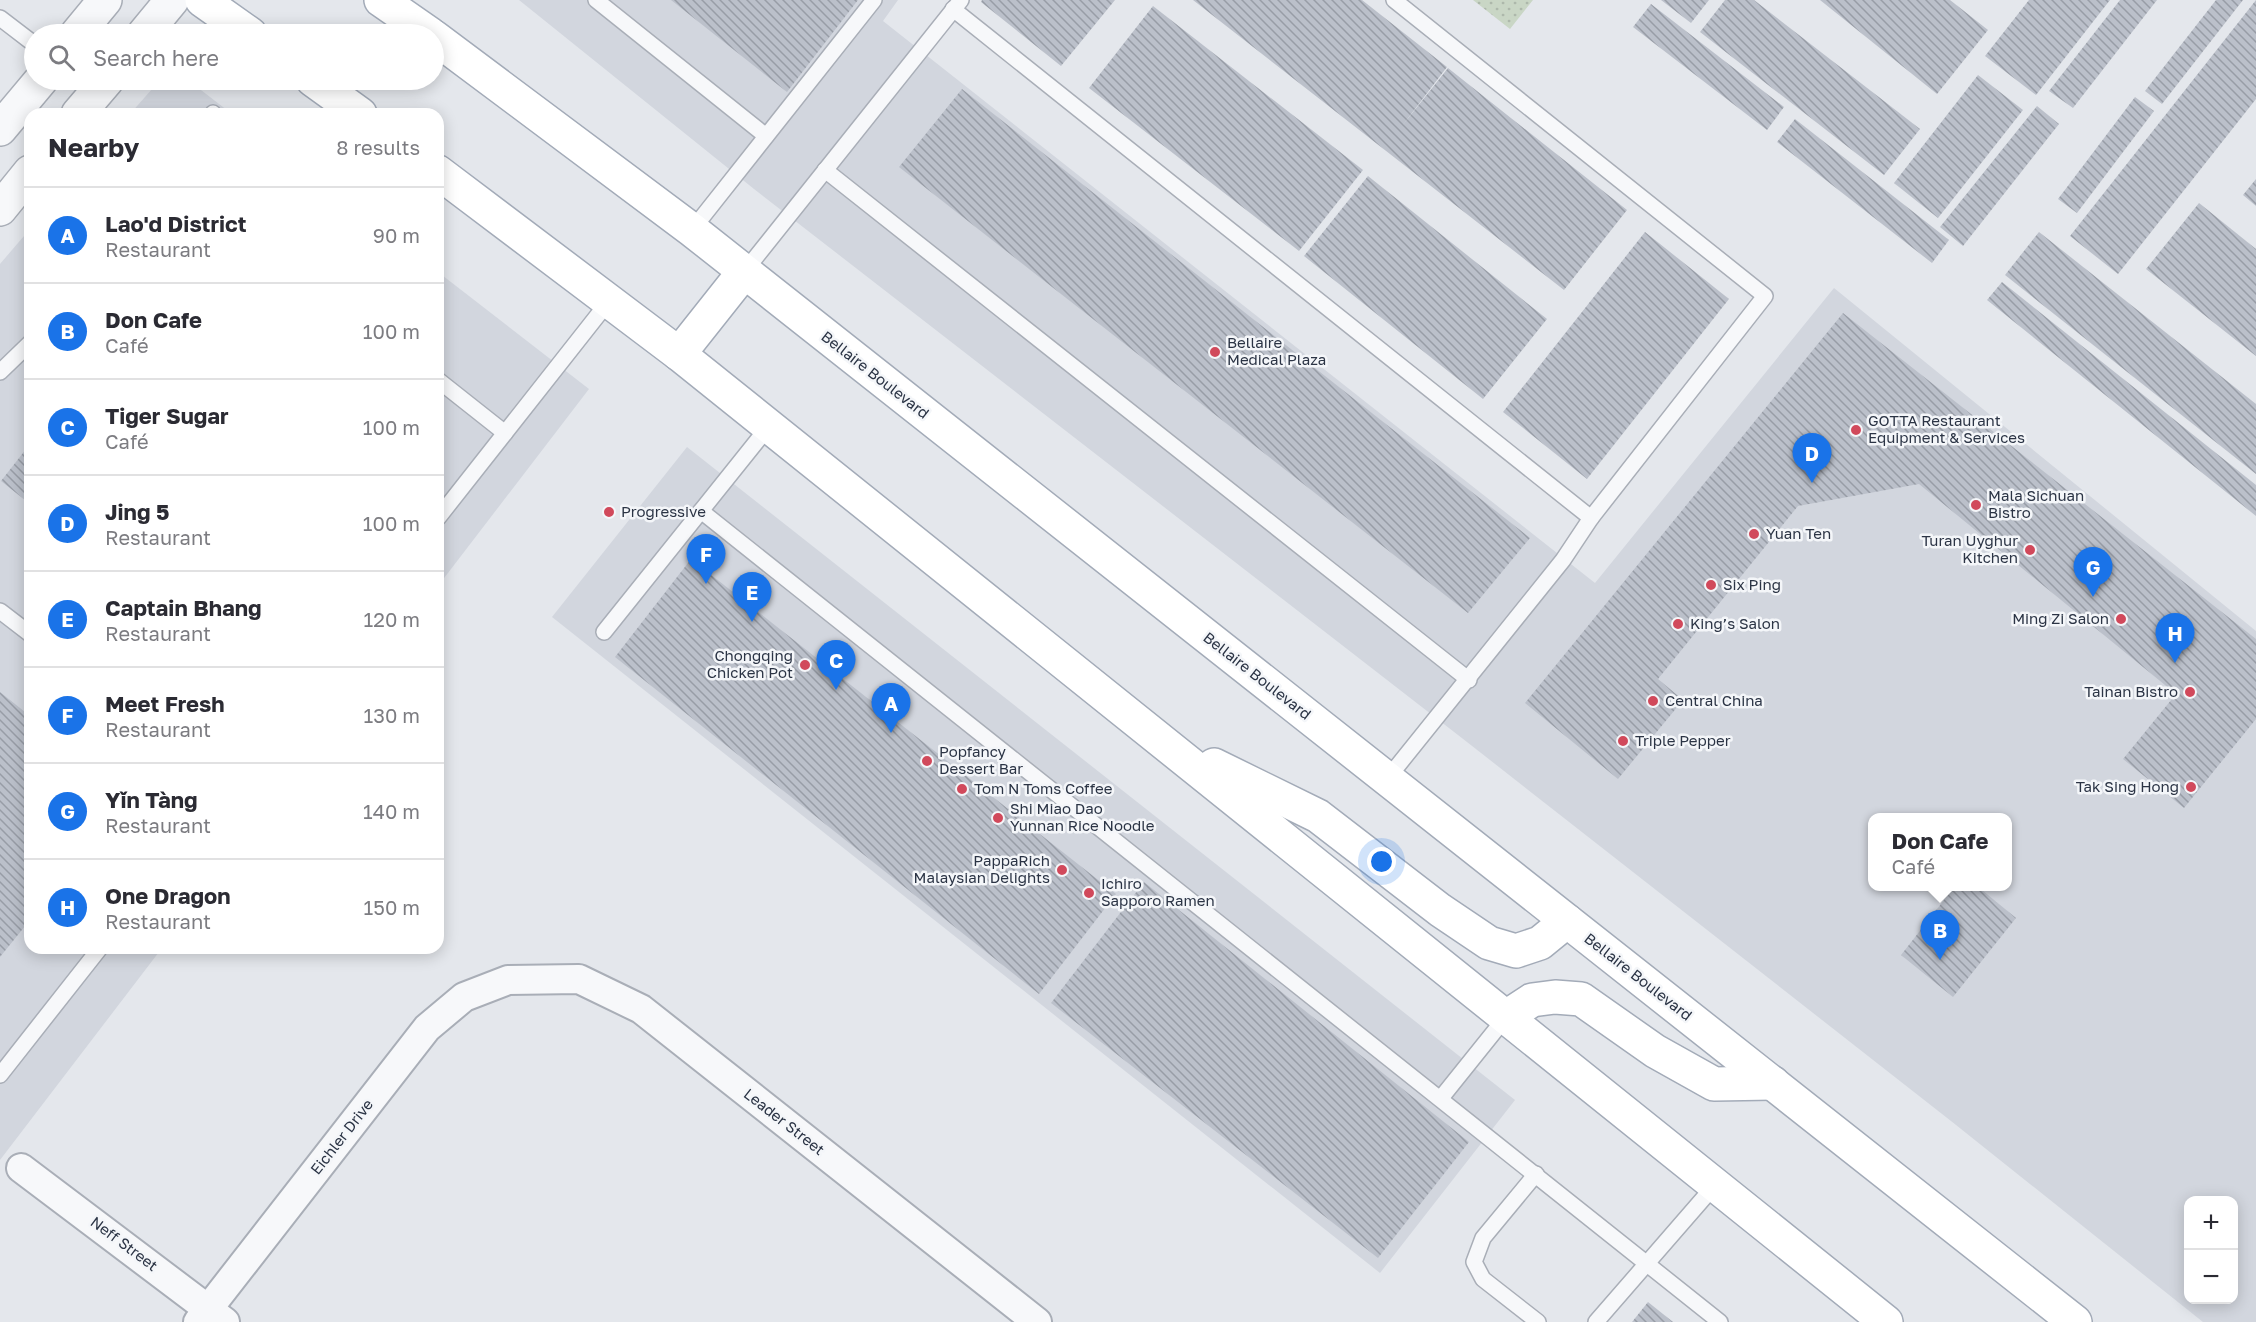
<!DOCTYPE html>
<html lang="en">
<head>
<meta charset="utf-8">
<style>
	body { margin:0; font-family:"Golos Text",sans-serif; background:#f2f2f3; color:#2b2b33 }
	.controls { position:absolute; right:18px; bottom:18px; display:grid; overflow:hidden; border-radius:12px; box-shadow:0 3px 15px #0003 }
	.controls button { width:54px; height:54px; display:grid; place-items:center; padding:0; border:0; border-bottom:2px solid #e1e1e2; background:#fff; color:#2b2b33; font:30px sans-serif }
	.you { position:absolute; left:1382px; top:862px; width:21px; height:21px; margin:-15px; border:4px solid #fff; border-radius:50%; background:#1a73e8; box-shadow:0 0 0 9px #1a73e833 }
	.badge { display:grid; place-items:center; width:39px; height:39px; border-radius:50%; background:#1a73e8; color:#fff; font-size:20px; font-weight:700 }
	.pin { position:absolute; translate:-50% -50px; filter:drop-shadow(0 2px 3px #0008) }
	.pin::after { content:''; position:absolute; top:32px; width:21px; height:18px; background:inherit; clip-path:polygon(0 0,100% 0,50% 100%) }
	.popup { position:absolute; left:1868px; top:813px; width:144px; height:78px; box-sizing:border-box; display:grid; place-content:center; border-radius:12px; background:#fff; filter:drop-shadow(0 2px 4px #0005); font-size:20px; white-space:nowrap; color:#7c7c81 }
	.popup b { font-size:22px; color:#2b2b33 }
	.popup::after { content:''; position:absolute; left:50%; top:100%; margin-left:-12px; border:12px solid transparent; border-top-color:#fff }
	.list { margin:0; padding:0; list-style:none }
	h2 { display:flex; justify-content:space-between; align-items:center; height:78px; margin:0; padding:0 24px; font-size:26px }
	h2 small { font-size:20px; font-weight:400; color:#7c7c81 }
	.list li { display:grid; grid-template-columns:39px 1fr auto; gap:18px; align-items:center; box-sizing:border-box; height:96px; padding:0 24px; border-top:2px solid #e1e1e2 }
	.list b { display:block; font-size:22px; white-space:nowrap }
	.list p { margin:0; font-size:20px; white-space:nowrap; color:#7c7c81 }
	.list em { font-size:20px; font-style:normal; color:#7c7c81 }
	.icon { flex:none; width:33px; height:33px; fill:none; stroke:currentColor; stroke-width:2; stroke-linecap:round; stroke-linejoin:round }
	.map { position:relative; flex:none; width:2256px; height:1322px; overflow:hidden }
	.search { position:absolute; background:#fff; box-shadow:0 3px 15px #0003; left:24px; top:24px; width:420px; height:66px; display:flex; align-items:center; gap:15px; box-sizing:border-box; padding:0 21px; border-radius:33px; color:#7c7c81; font-size:22px }
	.panel { position:absolute; background:#fff; box-shadow:0 3px 15px #0003; left:24px; top:108px; width:420px; height:846px; border-radius:18px }
	.map>svg:first-child { display:block }
	.built { fill:#d2d6de; fill-rule:evenodd }
	.grass { fill:url(#grass-dots) }
	.building { fill:url(#building-back-hatch) }
	.lines { fill:none; stroke-linecap:round; stroke-linejoin:round }
	.service-casing { stroke:#a9aeb7; stroke-width:18 }
	.minor-casing { stroke:#a9aeb7; stroke-width:32 }
	.tertiary-casing { stroke:#a9aeb7; stroke-width:36 }
	.primary-casing { stroke:#a3abb8; stroke-width:36 }
	.service { stroke:#f7f8fa; stroke-width:15 }
	.minor { stroke:#f7f8fa; stroke-width:28 }
	.tertiary { stroke:#f7f8fa; stroke-width:33 }
	.primary { stroke:#fff; stroke-width:33 }
	.poi-dot { fill:#d1495b; stroke:#f4f6f9; stroke-width:2 }
	.labels { text-anchor:middle; stroke-width:5; stroke-linejoin:round; paint-order:stroke }
	.poi-label { font-size:15px; fill:#2b3445; stroke:#f4f6f9; text-anchor:start }
	.street-label { font-size:15px; fill:#2b3445; stroke:#f4f6f9 }
</style>
</head>
<body>
<div class="map">
<svg width="2256" height="1322" viewBox="0 0 2256 1322">
	<defs>
		<pattern id="grass-dots" width="8" height="8" patternUnits="userSpaceOnUse" patternTransform="scale(1.5)"><rect width="8" height="8" fill="#c9d6c5"/><path d="M2 2h.1M6 6h.1" fill="none" stroke="#adb8ab" stroke-width="1.8" stroke-linecap="round"/></pattern>
		<pattern id="building-back-hatch" width="6" height="6" patternUnits="userSpaceOnUse" patternTransform="scale(1.5)"><rect width="6" height="6" fill="#bbc0ca"/><path d="M-1 5l2 2M0 0l6 6M5-1l2 2" fill="none" stroke="#989da6"/></pattern>
	</defs>
	<rect width="100%" height="100%" fill="#e4e7ec"/>
	<!-- built -->
	<g class="built">
		<path d="M519 0H898L883 21 1595 583 1834 288 2256 631V1322H2203L1951 1121 1467 742 754 189ZM1872 818H2008V886H1872ZM2188 1200H2234V1300H2188Z"/>
		<path d="M160 80H188L232 114H130Z"/>
		<path d="M30 229V948H162L0 1160V264Z"/>
		<path d="M438 272 589 389 438 586Z"/>
		<path d="M687 447 1515 1100 1380 1273 552 617Z"/>
	</g>
	<!-- grass -->
	<path class="grass" d="M1473 0H1533L1510 29Z"/>
	<!-- building -->
	<g class="building">
		<path d="M671 0H858L787 92Z"/>
		<path d="M982 0H1115L1061 66 981 2Z"/>
		<path d="M1193 0H1362L1447 67 1402 126 1448 68 1627 210 1564 290Z"/>
		<path d="M1661 0H1709L1691 23Z"/>
		<path d="M1725 0H1754L1920 129 1884 175 1700 32Z"/>
		<path d="M1820 0H1950L1988 30 1937 94Z"/>
		<path d="M2029 0H2110L2036 95 1985 56Z"/>
		<path d="M2120 0H2157L2073 108 2049 91Z"/>
		<path d="M2216 0H2243L2162 104 2145 91Z"/>
		<path d="M2256 0V99L2118 274 2070 236Z"/>
		<path d="M1651 4 1784 107 1767 130 1633 27Z"/>
		<path d="M1153 6 1363 170 1299 251 1089 88Z"/>
		<path d="M1978 75 2023 110 1938 218 1894 183Z"/>
		<path d="M962 89 1530 538 1468 613 899 167Z"/>
		<path d="M2135 97 2154 111 2077 213 2058 199Z"/>
		<path d="M2037 106 2059 124 1963 246 1940 227Z"/>
		<path d="M1795 119 1949 240 1932 263 1777 142Z"/>
		<path d="M1368 176 1547 319 1483 399 1304 256Z"/>
		<path d="M2256 179V206L2243 195Z"/>
		<path d="M2199 203 2256 249V356L2146 269Z"/>
		<path d="M1645 232 1729 299 1587 479 1503 412Z"/>
		<path d="M2039 232 2256 404V474L2005 275Z"/>
		<path d="M2002 282 2256 485V516L1987 300Z"/>
		<path d="M1843 313 2256 639V719L2184 808 2123 759 2176 694 1919 484 1798 506 1658 679 1683 700 1618 779 1525 703Z"/>
		<path d="M30 444V504L1 481Z"/>
		<path d="M691 559 1116 894 1039 994 615 657Z"/>
		<path d="M0 692 30 716V920L0 957Z"/>
		<path d="M1144 882 1469 1142 1378 1258 1051 1003Z"/>
		<path d="M1955 886H1977L2016 918 1953 997 1901 955Z"/>
		<path d="M1648 1302 1673 1322H1632Z"/>
	</g>
	<g class="lines">
		<!-- service casing -->
		<g class="service-casing">
			<g id="service">
				<path d="M596 0 766 136"/>
				<path d="M953 9 1591 518 1765 296 1394 0"/>
				<path d="M0 18 34 44"/>
				<path d="M213 114V113"/>
				<path d="M825 170 1469 680"/>
				<path d="M692 230 874 0"/>
				<path d="M744 272 961 0"/>
				<path d="M0 372 30 343"/>
				<path d="M438 380 505 433"/>
				<path d="M701 511 1720 1322"/>
				<path d="M438 518 609 301"/>
				<path d="M0 611 30 634"/>
				<path d="M604 632 769 426"/>
				<path d="M1387 779 1563 560 1591 518"/>
				<path d="M0 1075 100 948"/>
				<path d="M1441 1098 1506 1017"/>
				<path d="M1536 1174 1483 1238 1474 1262 1483 1279 1538 1322"/>
				<path d="M1596 1322 1715 1185"/>
			</g>
		</g>
		<!-- minor casing -->
		<g class="minor-casing">
			<g id="minor">
				<path d="M21 1168 225 1322"/>
				<path d="M198 1322 427 1028 464 997 508 980 579 979 641 1009 1037 1322"/>
			</g>
		</g>
		<!-- tertiary casing -->
		<g class="tertiary-casing">
			<g id="tertiary">
				<path d="M77 34 105 0"/>
				<path d="M144 34 172 0"/>
				<path d="M78 114 107 80"/>
				<path d="M0 129 41 80"/>
				<path d="M0 209 30 172"/>
			</g>
		</g>
		<!-- primary casing -->
		<g class="primary-casing">
			<g id="primary">
				<path d="M202 0 250 34"/>
				<path d="M381 0 430 34"/>
				<path d="M434 37 692 230 2075 1322"/>
				<path d="M313 80 360 114"/>
				<path d="M438 172 679 354 1886 1322"/>
				<path d="M679 354 744 272"/>
				<path d="M1214 765 1318 816 1440 910 1489 943 1516 951 1540 943 1567 921"/>
				<path d="M1506 1017 1532 1000 1555 997 1581 999 1655 1051 1714 1084 1773 1083"/>
			</g>
		</g>
		<!-- service -->
		<use href="#service" class="service"/>
		<!-- minor -->
		<use href="#minor" class="minor"/>
		<!-- tertiary -->
		<use href="#tertiary" class="tertiary"/>
		<!-- primary -->
		<use href="#primary" class="primary"/>
	</g>
	<!-- markers -->
	<g class="poi-dot">
		<circle cx="1215" cy="352" r="6"/>
		<circle cx="1856" cy="430" r="6"/>
		<circle cx="1976" cy="505" r="6"/>
		<circle cx="609" cy="512" r="6"/>
		<circle cx="1754" cy="534" r="6"/>
		<circle cx="2030" cy="550" r="6"/>
		<circle cx="1711" cy="585" r="6"/>
		<circle cx="2121" cy="619" r="6"/>
		<circle cx="1678" cy="624" r="6"/>
		<circle cx="805" cy="665" r="6"/>
		<circle cx="2190" cy="692" r="6"/>
		<circle cx="1653" cy="701" r="6"/>
		<circle cx="1623" cy="741" r="6"/>
		<circle cx="927" cy="761" r="6"/>
		<circle cx="2191" cy="787" r="6"/>
		<circle cx="962" cy="789" r="6"/>
		<circle cx="998" cy="818" r="6"/>
		<circle cx="1062" cy="870" r="6"/>
		<circle cx="1089" cy="893" r="6"/>
	</g>
	<g class="labels">
		<!-- poi labels -->
		<g class="poi-label">
			<text x="1227" y="348">Bellaire<tspan x="1227" dy="17">Medical Plaza</tspan></text>
			<text x="1868" y="426">GOTTA Restaurant<tspan x="1868" dy="17">Equipment &amp; Services</tspan></text>
			<text x="1988" y="501">Mala Sichuan<tspan x="1988" dy="17">Bistro</tspan></text>
			<text x="621" y="517">Progressive</text>
			<text x="1766" y="539">Yuan Ten</text>
			<text x="2018" y="546" text-anchor="end">Turan Uyghur<tspan x="2018" dy="17">Kitchen</tspan></text>
			<text x="1723" y="590">Six Ping</text>
			<text x="2109" y="624" text-anchor="end">Ming Zi Salon</text>
			<text x="1690" y="629">King’s Salon</text>
			<text x="793" y="661" text-anchor="end">Chongqing<tspan x="793" dy="17">Chicken Pot</tspan></text>
			<text x="2178" y="697" text-anchor="end">Tainan Bistro</text>
			<text x="1665" y="706">Central China</text>
			<text x="1635" y="746">Triple Pepper</text>
			<text x="939" y="757">Popfancy<tspan x="939" dy="17">Dessert Bar</tspan></text>
			<text x="2179" y="792" text-anchor="end">Tak Sing Hong</text>
			<text x="974" y="794">Tom N Toms Coffee</text>
			<text x="1010" y="814">Shi Miao Dao<tspan x="1010" dy="17">Yunnan Rice Noodle</tspan></text>
			<text x="1050" y="866" text-anchor="end">PappaRich<tspan x="1050" dy="17">Malaysian Delights</tspan></text>
			<text x="1101" y="889">Ichiro<tspan x="1101" dy="17">Sapporo Ramen</tspan></text>
		</g>
		<!-- street labels -->
		<g class="street-label">
			<text transform="translate(875 375) rotate(38)" y="5">Bellaire Boulevard</text>
			<text transform="translate(1257 676) rotate(38)" y="5">Bellaire Boulevard</text>
			<text transform="translate(1638 977) rotate(38)" y="5">Bellaire Boulevard</text>
			<text transform="translate(784 1122) rotate(38)" y="5">Leader Street</text>
			<text transform="translate(342 1137) rotate(-52)" y="5">Eichler Drive</text>
			<text transform="translate(124 1244) rotate(37)" y="5">Neff Street</text>
		</g>
	</g>
</svg>
<div class="controls">
<button>+</button>
<button>−</button>
</div>
<div class="you"></div>
<div class="pin badge" style="left:891px;top:733px">A</div>
<div class="pin badge" style="left:1940px;top:960px">B</div>
<div class="popup"><b>Don Cafe</b>Café</div>
<div class="pin badge" style="left:836px;top:690px">C</div>
<div class="pin badge" style="left:1812px;top:483px">D</div>
<div class="pin badge" style="left:752px;top:622px">E</div>
<div class="pin badge" style="left:706px;top:584px">F</div>
<div class="pin badge" style="left:2093px;top:597px">G</div>
<div class="pin badge" style="left:2175px;top:663px">H</div>
<div class="search"><svg class="icon" aria-label="search" viewBox="0 0 24 24"><circle cx="10" cy="10" r="6"/><path d="M15 15l6 6"/></svg>Search here</div>
<section class="panel">
<h2>Nearby<small>8 results</small></h2>
<ul class="list">
<li><span class="badge">A</span><div><b>Lao'd District</b><p>Restaurant</p></div><em>90 m</em></li>
<li><span class="badge">B</span><div><b>Don Cafe</b><p>Café</p></div><em>100 m</em></li>
<li><span class="badge">C</span><div><b>Tiger Sugar</b><p>Café</p></div><em>100 m</em></li>
<li><span class="badge">D</span><div><b>Jing 5</b><p>Restaurant</p></div><em>100 m</em></li>
<li><span class="badge">E</span><div><b>Captain Bhang</b><p>Restaurant</p></div><em>120 m</em></li>
<li><span class="badge">F</span><div><b>Meet Fresh</b><p>Restaurant</p></div><em>130 m</em></li>
<li><span class="badge">G</span><div><b>Yǐn Tàng</b><p>Restaurant</p></div><em>140 m</em></li>
<li><span class="badge">H</span><div><b>One Dragon</b><p>Restaurant</p></div><em>150 m</em></li>
</ul>
</section>
</div>
</body>
</html>
